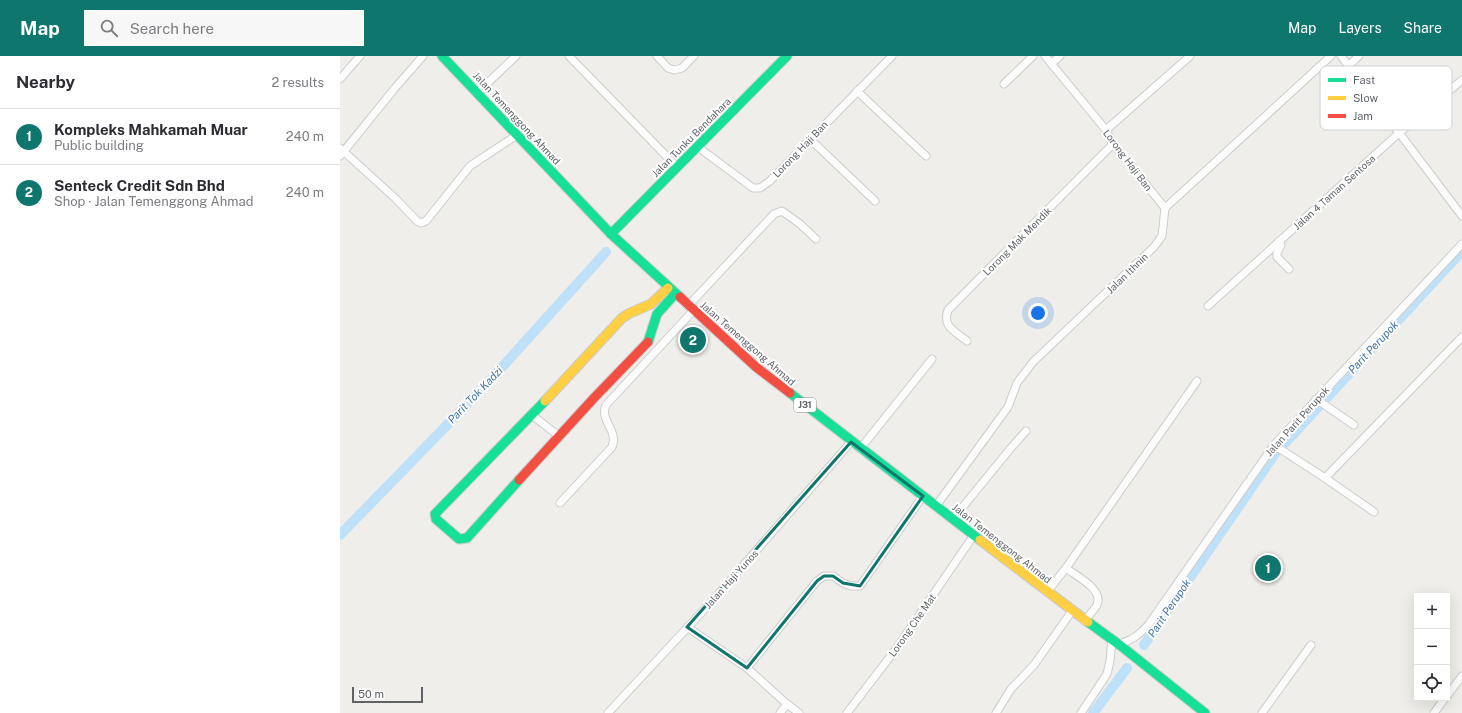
<!DOCTYPE html>
<html lang="en">
<head>
<meta charset="utf-8">
<style>
	body { margin:0; font-family:"Public Sans",sans-serif; background:#f7f7f7; color:#2b2b33 }
	.controls { position:absolute; right:12px; bottom:12px; display:grid; overflow:hidden; border-radius:0px; box-shadow:0 4px 16px #0002 }
	.controls button { width:36px; height:36px; display:grid; place-items:center; padding:0; border:0; border-bottom:1px solid #e1e1e2; background:#fff; color:#2b2b33; font:20px sans-serif }
	.scale { position:absolute; left:12px; bottom:10px; width:71px; box-sizing:border-box; padding-left:4px; border:2px solid #5f6368; border-top:0; font-size:11px; line-height:14px; white-space:nowrap; color:#5f6368; -webkit-text-stroke:3px #fff; paint-order:stroke }
	.you { position:absolute; left:698px; top:257px; width:14px; height:14px; margin:-10px; border:3px solid #fff; border-radius:50%; background:#1a73e8; box-shadow:0 0 0 6px #1a73e833 }
	.badge { display:grid; place-items:center; width:26px; height:26px; border-radius:50%; background:#0f766e; color:#fff; font-size:13px; font-weight:700 }
	.pin { position:absolute; translate:-50% -50%; border:2px solid #fff; box-shadow:0 1px 4px #0006 }
	.list { margin:0; padding:0; list-style:none }
	h2 { display:flex; justify-content:space-between; align-items:center; height:52px; margin:0; padding:0 16px; font-size:17px }
	h2 small { font-size:13px; font-weight:400; color:#7c7c81 }
	.list li { display:grid; grid-template-columns:26px 1fr auto; gap:12px; align-items:center; box-sizing:border-box; height:56px; padding:0 16px; border-top:1px solid #e1e1e2 }
	.list b { display:block; font-size:15px; white-space:nowrap }
	.list p { margin:0; font-size:13px; white-space:nowrap; color:#7c7c81 }
	.list em { font-size:13px; font-style:normal; color:#7c7c81 }
	.icon { flex:none; width:22px; height:22px; fill:none; stroke:currentColor; stroke-width:2; stroke-linecap:round; stroke-linejoin:round }
	.map { position:relative; flex:none; width:1122px; height:657px; overflow:hidden }
	header { display:flex; align-items:center; gap:24px; box-sizing:border-box; height:56px; padding:0 20px; background:#0f766e; color:#fff }
	header strong { font-size:19px }
	nav { display:flex; gap:22px; margin-inline-start:auto; font-size:14px }
	.search { width:280px; height:36px; background:#f7f7f7; display:flex; align-items:center; gap:10px; box-sizing:border-box; padding:0 14px; border-radius:0px; color:#7c7c81; font-size:15px }
	main { display:flex }
	aside { flex:1; background:#fff }
	.map>svg:first-child { display:block }
	.lines { fill:none; stroke-linecap:round; stroke-linejoin:round }
	.canal { stroke:#bfe0f9; stroke-width:10 }
	.street-casing { stroke:#cbcccc; stroke-width:9 }
	.fast-casing { stroke:#cacacb; stroke-width:11 }
	.slow-casing { stroke:#cacacb; stroke-width:11 }
	.jam-casing { stroke:#cacacb; stroke-width:11 }
	.street { stroke:#fdfcfc; stroke-width:7 }
	.fast { stroke:#16e098; stroke-width:9 }
	.slow { stroke:#ffcf43; stroke-width:9 }
	.jam { stroke:#f24e42; stroke-width:9 }
	.marked { fill:none; stroke:#0f766e; stroke-width:3; stroke-linejoin:round }
	.labels { text-anchor:middle; stroke-width:4; stroke-linejoin:round; paint-order:stroke }
	.shield { fill:#fff; stroke:#8f9295; stroke-width:1 }
	.shield-label { font-size:9px; font-weight:bold; fill:#5f6368 }
	.street-label { font-size:10px; fill:#5f6368; stroke:#fff }
	.water-label { font-size:11px; font-style:italic; fill:#4174aa; stroke:#fff }
	.key { fill:#fff; stroke:#cfd0d2; stroke-width:1 }
	.key-label { font-size:11px; fill:#5f6368 }
</style>
</head>
<body>
<header>
<strong>Map</strong>
<div class="search"><svg class="icon" aria-label="search" viewBox="0 0 24 24"><circle cx="10" cy="10" r="6"/><path d="M15 15l6 6"/></svg>Search here</div>
<nav><a>Map</a><a>Layers</a><a>Share</a></nav>
</header>
<main>
<aside>
<h2>Nearby<small>2 results</small></h2>
<ul class="list">
<li><span class="badge">1</span><div><b>Kompleks Mahkamah Muar</b><p>Public building</p></div><em>240 m</em></li>
<li><span class="badge">2</span><div><b>Senteck Credit Sdn Bhd</b><p>Shop · Jalan Temenggong Ahmad</p></div><em>240 m</em></li>
</ul>
</aside>
<div class="map">
<svg width="1122" height="657" viewBox="0 0 1122 657">
	<rect width="100%" height="100%" fill="#efeeea"/>
	<g class="lines">
		<!-- canal -->
		<g class="canal">
			<path d="M945 387 1122 195"/>
			<path d="M0 479 145 330 266 196"/>
			<path d="M804 589 936 396"/>
			<path d="M753 657 787 612"/>
		</g>
		<!-- street casing -->
		<g class="street-casing">
			<g id="street">
				<path d="M229 0 337 111"/>
				<path d="M317 0 328 12 334 14 342 12 354 0"/>
				<path d="M705 0 766 74 773 88 825 152"/>
				<path d="M1001 0 1122 160"/>
				<path d="M712 7 720 0"/>
				<path d="M1008 10 1019 0"/>
				<path d="M0 23 20 0"/>
				<path d="M664 28 693 0"/>
				<path d="M517 35 586 100"/>
				<path d="M137 37 176 0"/>
				<path d="M766 74 850 0"/>
				<path d="M470 83 535 145"/>
				<path d="M358 91 413 132H420L430 125 552 0"/>
				<path d="M0 92 56 143 77 165 81 167 86 165 130 110 177 79"/>
				<path d="M0 100 55 32 83 0"/>
				<path d="M939 185 941 189 937 197V201L949 213"/>
				<path d="M348 250 434 158 442 155 460 168 476 183"/>
				<path d="M868 250 1059 77 1122 24"/>
				<path d="M627 285C615 275 602 271 608 254L773 88"/>
				<path d="M976 343 1014 369"/>
				<path d="M192 359 220 381"/>
				<path d="M934 389 985 422 1122 281"/>
				<path d="M520 393 592 303"/>
				<path d="M985 422 1034 456"/>
				<path d="M220 447 272 391C279 374 259 365 266 349L353 255"/>
				<path d="M596 450 668 351 677 327 693 306 814 191 822 180 825 152 991 0"/>
				<path d="M613 463 670 393 686 375"/>
				<path d="M726 512C736 520 764 533 757 549 754 554 749 559 745 565"/>
				<path d="M707 536 726 512 857 325"/>
				<path d="M347 571 407 612 447 648 459 657"/>
				<path d="M778 588C792 585 800 578 809 568L934 389 1122 188"/>
				<path d="M407 612 477 525 484 520H493L503 527 511 530H520L583 440"/>
				<path d="M1107 640 1122 620"/>
				<path d="M268 657 374 543 511 386"/>
				<path d="M440 657 447 648"/>
				<path d="M507 657 556 593 634 479"/>
				<path d="M656 657 671 633 694 609 732 555"/>
				<path d="M741 657 767 618 770 605 772 583"/>
				<path d="M922 657 971 589"/>
				<path d="M1094 657 1105 642"/>
			</g>
		</g>
		<!-- fast casing -->
		<g class="fast-casing">
			<g id="fast">
				<path d="M102 0 271 178 340 241"/>
				<path d="M271 178 447 0"/>
				<path d="M308 286 317 258 335 238"/>
				<path d="M450 337 640 484"/>
				<path d="M179 424 127 482 119 483 96 463 95 458 205 345"/>
				<path d="M748 566 781 590 865 657"/>
			</g>
		</g>
		<!-- slow casing -->
		<g class="slow-casing">
			<g id="slow">
				<path d="M205 345 282 262 290 257 311 248 328 232"/>
				<path d="M640 484 748 566"/>
			</g>
		</g>
		<!-- jam casing -->
		<g class="jam-casing">
			<g id="jam">
				<path d="M340 241 416 311 450 337"/>
				<path d="M179 424 254 342 308 286"/>
			</g>
		</g>
		<!-- street -->
		<use href="#street" class="street"/>
		<!-- fast -->
		<use href="#fast" class="fast"/>
		<!-- slow -->
		<use href="#slow" class="slow"/>
		<!-- jam -->
		<use href="#jam" class="jam"/>
	</g>
	<!-- marked area -->
	<path class="marked" d="M511 386 583 440 520 530 503 527 493 520H484L477 525 407 612 347 571Z"/>
	<g class="labels">
		<!-- shield labels -->
		<rect class="shield" x="454" y="342" width="22" height="14" rx="3"/>
		<g class="shield-label">
			<text x="465" y="352">J31</text>
		</g>
		<!-- street labels -->
		<g class="street-label">
			<text transform="translate(177 62) rotate(47)" y="4">Jalan Temenggong Ahmad</text>
			<text transform="translate(351 81) rotate(-45)" y="4">Jalan Tunku Bendahara</text>
			<text transform="translate(460 93) rotate(-46)" y="4">Lorong Haji Ban</text>
			<text transform="translate(788 104) rotate(53)" y="4">Lorong Haji Ban</text>
			<text transform="translate(994 136) rotate(-42)" y="4">Jalan 4 Taman Sentosa</text>
			<text transform="translate(677 185) rotate(-45)" y="4">Lorong Mak Mendik</text>
			<text transform="translate(787 217) rotate(-44)" y="4">Jalan Ithnin</text>
			<text transform="translate(408 287) rotate(41)" y="4">Jalan Temenggong Ahmad</text>
			<text transform="translate(957 365) rotate(-48)" y="4">Jalan Parit Perupok</text>
			<text transform="translate(662 487) rotate(38)" y="4">Jalan Temenggong Ahmad</text>
			<text transform="translate(391 523) rotate(-48)" y="4">Jalan Haji Yunos</text>
			<text transform="translate(572 569) rotate(-55)" y="4">Lorong Che Mat</text>
		</g>
		<!-- water labels -->
		<g class="water-label">
			<text transform="translate(1033 291) rotate(-47)" y="4">Parit Perupok</text>
			<text transform="translate(135 339) rotate(-46)" y="4">Parit Tok Kadzi</text>
			<text transform="translate(829 552) rotate(-56)" y="4">Parit Perupok</text>
		</g>
	</g>
	<!-- legend -->
	<rect x="980" y="10" width="132" height="64" rx="6" class="key"/>
	<rect x="988" y="22" width="18" height="4" fill="#16e098"/>
	<rect x="988" y="40" width="18" height="4" fill="#ffcf43"/>
	<rect x="988" y="58" width="18" height="4" fill="#f24e42"/>
	<g class="key-label">
		<text x="1013" y="28">Fast</text>
		<text x="1013" y="46">Slow</text>
		<text x="1013" y="64">Jam</text>
	</g>
</svg>
<div class="controls">
<button>+</button>
<button>−</button>
<button><svg class="icon" aria-label="locate" viewBox="0 0 24 24"><circle cx="12" cy="12" r="6"/><path d="M12 2v4M12 18v4M2 12h4M18 12h4"/></svg></button>
</div>
<div class="scale">50 m</div>
<div class="you"></div>
<div class="pin badge" style="left:928px;top:512px">1</div>
<div class="pin badge" style="left:353px;top:284px">2</div>
</div>
</main>
</body>
</html>
